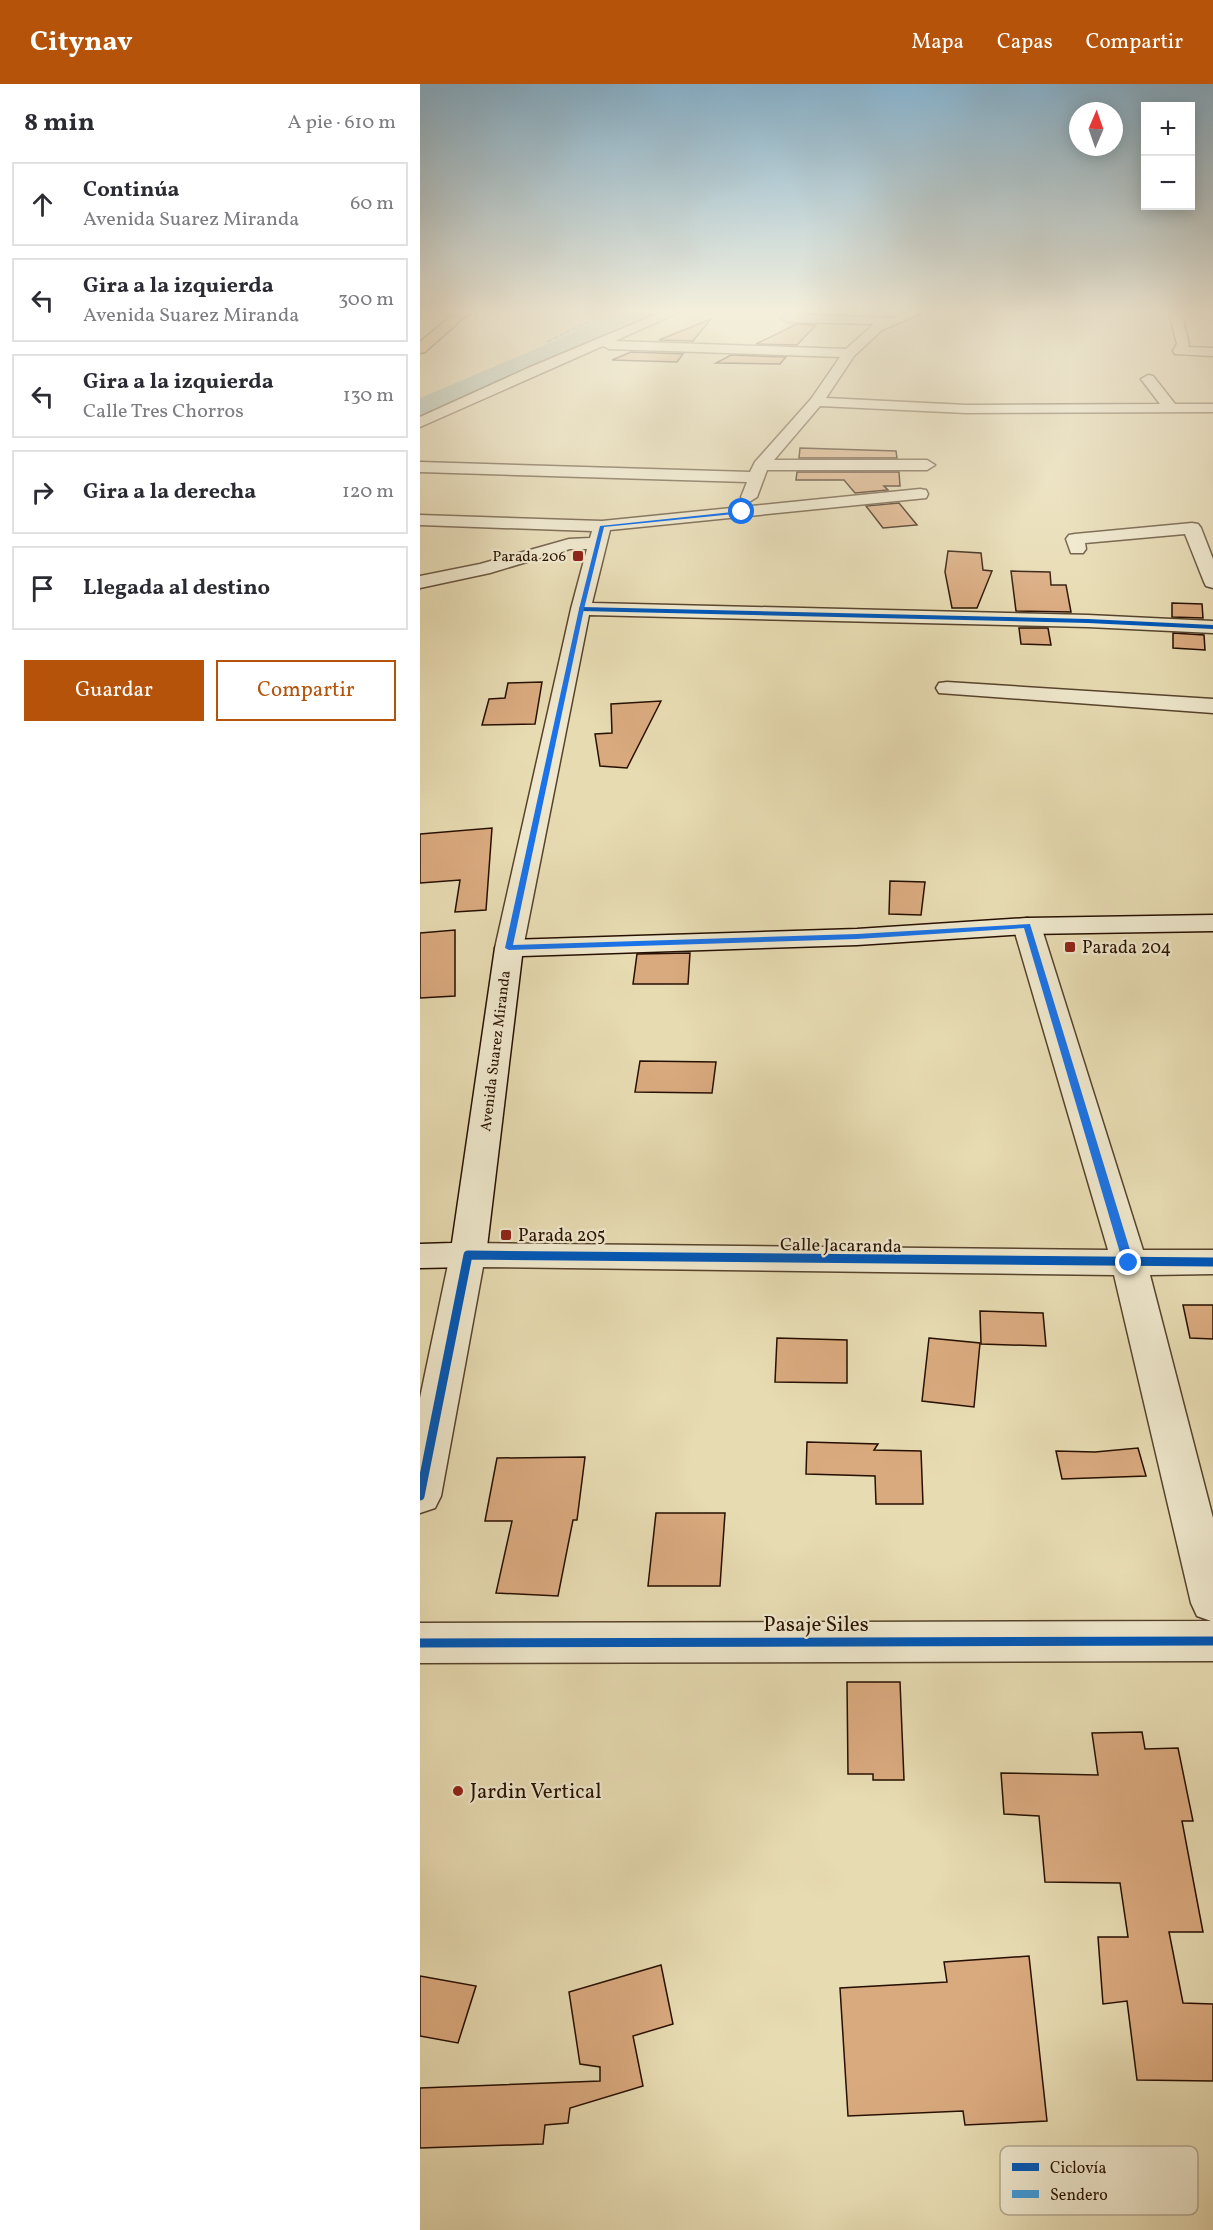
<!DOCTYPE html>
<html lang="es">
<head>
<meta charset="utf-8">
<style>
	body { margin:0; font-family:Vollkorn,serif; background:#f2f2f3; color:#2b2b33 }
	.controls { position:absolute; right:18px; top:18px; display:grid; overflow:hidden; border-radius:0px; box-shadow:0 3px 15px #0003 }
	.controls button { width:54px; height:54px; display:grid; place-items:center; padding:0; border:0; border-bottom:2px solid #e1e1e2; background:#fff; color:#2b2b33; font:30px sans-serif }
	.compass { position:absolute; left:649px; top:18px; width:54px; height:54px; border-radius:50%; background:#fff; box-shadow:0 3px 15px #0003; rotate:2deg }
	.stop { position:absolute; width:18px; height:18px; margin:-14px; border:4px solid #1a73e8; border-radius:50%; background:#fff }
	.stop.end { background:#1a73e8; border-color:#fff; box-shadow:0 2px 6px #0008 }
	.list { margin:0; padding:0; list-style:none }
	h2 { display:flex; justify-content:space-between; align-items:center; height:78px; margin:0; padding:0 24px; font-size:26px }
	h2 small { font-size:20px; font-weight:400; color:#7c7c81 }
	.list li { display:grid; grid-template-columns:39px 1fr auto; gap:18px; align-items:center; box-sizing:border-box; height:84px; margin:0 12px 12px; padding:0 12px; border:2px solid #e1e1e2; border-radius:0px }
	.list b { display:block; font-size:22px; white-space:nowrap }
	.list p { margin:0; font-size:20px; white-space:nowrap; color:#7c7c81 }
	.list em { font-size:20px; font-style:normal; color:#7c7c81 }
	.actions { display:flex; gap:12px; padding:18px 24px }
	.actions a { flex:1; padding:14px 0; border:2px solid #b45309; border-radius:0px; text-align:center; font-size:21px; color:#b45309 }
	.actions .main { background:#b45309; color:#fff }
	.icon { flex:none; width:33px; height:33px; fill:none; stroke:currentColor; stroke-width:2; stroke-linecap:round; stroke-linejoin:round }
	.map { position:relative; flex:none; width:793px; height:2146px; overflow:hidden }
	header { display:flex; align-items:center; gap:36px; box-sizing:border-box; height:84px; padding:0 30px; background:#b45309; color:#fff }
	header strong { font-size:28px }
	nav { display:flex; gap:33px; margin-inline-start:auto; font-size:21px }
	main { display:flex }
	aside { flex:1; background:#fff }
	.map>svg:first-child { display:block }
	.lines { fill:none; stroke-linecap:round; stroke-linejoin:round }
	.river { fill:#98bab3; fill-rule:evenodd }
	.building { fill:#daaa7f; stroke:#271000; stroke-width:1.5 }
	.street-casing { stroke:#57432c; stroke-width:3 }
	.secondary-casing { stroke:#271000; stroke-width:3 }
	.primary-casing { stroke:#271000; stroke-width:3 }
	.street { fill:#efe8cd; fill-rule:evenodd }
	.secondary { fill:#efe8cd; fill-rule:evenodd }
	.primary { fill:#e4be79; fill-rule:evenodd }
	.quiet { stroke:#3d9adc; stroke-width:2; stroke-dasharray:5 2; stroke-linecap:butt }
	.cycleway-far1-casing { stroke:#efe8cd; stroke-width:6 }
	.cycleway-casing { stroke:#efe8cd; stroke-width:13 }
	.cycleway-far1 { stroke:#0057b8; stroke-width:4 }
	.cycleway { stroke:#0057b8; stroke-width:9 }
	.route { fill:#1a73e8 }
	.poi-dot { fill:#8f2418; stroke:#efe8cd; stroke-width:2 }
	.labels { text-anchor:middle; stroke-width:4.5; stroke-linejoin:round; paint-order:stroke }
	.far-poi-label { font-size:15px; fill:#271000; stroke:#efe8cd; text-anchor:end }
	.far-street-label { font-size:15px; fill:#271000; stroke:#efe8cd }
	.poi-label { font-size:18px; fill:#271000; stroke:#efe8cd; text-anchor:start }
	.street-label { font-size:18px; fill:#271000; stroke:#efe8cd }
	.near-street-label { font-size:21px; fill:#271000; stroke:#efe8cd }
	.near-poi-label { font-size:21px; fill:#271000; stroke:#efe8cd; text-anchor:start }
	.key { fill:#efe8cd; stroke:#b3a790; stroke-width:1.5 }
	.key-label { font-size:16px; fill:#271000 }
</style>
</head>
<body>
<header>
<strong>Citynav</strong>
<nav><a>Mapa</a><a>Capas</a><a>Compartir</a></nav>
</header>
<main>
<aside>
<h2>8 min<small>A pie · 610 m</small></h2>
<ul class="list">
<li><svg class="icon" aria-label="ahead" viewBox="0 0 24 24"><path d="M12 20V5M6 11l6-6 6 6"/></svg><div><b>Continúa</b><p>Avenida Suarez Miranda</p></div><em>60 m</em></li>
<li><svg class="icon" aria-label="left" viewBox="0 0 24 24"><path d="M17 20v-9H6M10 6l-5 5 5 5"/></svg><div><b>Gira a la izquierda</b><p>Avenida Suarez Miranda</p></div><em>300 m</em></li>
<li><svg class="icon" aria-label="left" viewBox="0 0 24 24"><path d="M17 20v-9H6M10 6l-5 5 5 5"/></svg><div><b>Gira a la izquierda</b><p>Calle Tres Chorros</p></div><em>130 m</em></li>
<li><svg class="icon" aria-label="right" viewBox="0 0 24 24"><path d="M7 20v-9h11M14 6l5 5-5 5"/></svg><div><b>Gira a la derecha</b></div><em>120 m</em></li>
<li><svg class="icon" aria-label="arrive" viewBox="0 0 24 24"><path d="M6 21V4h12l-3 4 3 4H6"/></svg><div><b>Llegada al destino</b></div></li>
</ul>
<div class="actions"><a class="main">Guardar</a><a>Compartir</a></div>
</aside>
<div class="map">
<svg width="793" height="2146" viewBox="0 0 793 2146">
	<rect width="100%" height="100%" fill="#e7dbb2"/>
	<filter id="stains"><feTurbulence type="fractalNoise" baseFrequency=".00333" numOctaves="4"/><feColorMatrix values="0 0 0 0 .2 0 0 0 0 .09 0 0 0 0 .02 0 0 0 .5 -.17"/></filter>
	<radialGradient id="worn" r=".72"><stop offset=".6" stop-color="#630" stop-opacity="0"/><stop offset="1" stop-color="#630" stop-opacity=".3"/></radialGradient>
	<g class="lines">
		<!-- river -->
		<path class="river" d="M195 227H224L221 232 153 266 0 332V314L137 256Z"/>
	</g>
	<!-- building -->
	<g class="building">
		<path d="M291 235 273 257 239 256Z"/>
		<path d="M377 240 396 241 377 261 336 260Z"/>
		<path d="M211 268 263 270 257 278 192 276Z"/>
		<path d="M311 271 366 273 360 280 296 279Z"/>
		<path d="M380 364 476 367 477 374H379Z"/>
		<path d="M377 388H479L480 402H464L468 406 435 409 424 396H376Z"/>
		<path d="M479 419 497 441 463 444 446 422Z"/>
		<path d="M528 467 561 469 563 486 572 487 557 524H532L525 488Z"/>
		<path d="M591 487 630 488 631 501H646L651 528 596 527Z"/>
		<path d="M752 519 782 520 783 534 752 533Z"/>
		<path d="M599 544H628L631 561 601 560Z"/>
		<path d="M753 549 784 551 785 566 753 564Z"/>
		<path d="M122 598 115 640 62 641 69 615 85 614 88 599Z"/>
		<path d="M241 617 207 684 180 682 175 650 192 649 191 620Z"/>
		<path d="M72 744 66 826 35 828 40 796 0 799V750Z"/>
		<path d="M470 797 505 798 501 831 469 830Z"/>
		<path d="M35 846V912L0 914V849Z"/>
		<path d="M270 869 268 900H213L217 870Z"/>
		<path d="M220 977 296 978 292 1009 215 1008Z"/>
		<path d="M763 1221H793V1255L770 1254Z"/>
		<path d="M560 1227 623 1229 626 1262 561 1260Z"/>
		<path d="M357 1254 427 1256V1299L355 1298Z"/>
		<path d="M509 1254 560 1259 554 1323 502 1317Z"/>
		<path d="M387 1358 458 1360 454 1366 501 1367 503 1420H456L455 1392 386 1390Z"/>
		<path d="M718 1364 726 1392 642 1395 636 1367 675 1368Z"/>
		<path d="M165 1373 157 1436H153L138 1512 76 1509 92 1437H65L77 1374Z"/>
		<path d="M236 1429H305L300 1502H228Z"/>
		<path d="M427 1598H480L484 1696H453V1690H428Z"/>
		<path d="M722 1648 725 1665 758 1664 773 1737H762L783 1848H749L763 1919 793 1920V1997L717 1996 707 1917 683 1920 678 1853H708L700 1799 625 1798 619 1732 584 1730 581 1689 678 1691 672 1649Z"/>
		<path d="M609 1872 627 2037 545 2041 543 2027 428 2032 420 1904 527 1898 524 1878Z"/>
		<path d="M241 1881 253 1940 213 1952 223 2002 150 2024 148 2039 125 2041 123 2060 0 2064V2004L180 1997V1983L160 1980 149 1908Z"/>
		<path d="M0 1892 56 1902 38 1959 0 1952Z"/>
	</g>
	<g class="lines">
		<!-- street casing -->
		<g class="street-casing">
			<g id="street">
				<path d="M244 227H262L195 257 426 265 454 240 367 238 361 234 367 230 472 234 488 227H506L462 246 434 272 406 314 546 321 740 320 721 295 728 291 733 292 755 320H793V328L546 329 400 322 354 376H507L515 381 507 386H347L337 413 329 418 321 413 327 398 0 388V378L330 388 335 378 391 315 420 273 189 265 183 262 0 343V333L108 284Z"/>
				<path d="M756 228 762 232 769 260 768 263 793 264V272L755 270 753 267 757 260 750 232Z"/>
				<path d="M500 405 506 406 508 410 506 414 190 446 172 519 668 531 793 537V549L668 543 169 531 103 864 99 870 89 872 79 870 75 864 151 525 167 465H150L70 489 0 504V492L60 480 149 455 170 454 172 447 0 441V431L182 437Z"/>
				<path d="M772 439 778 440 781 444 793 475V504L786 502 784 498 765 450 665 459 666 465 663 469H651L646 455 649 451 655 450Z"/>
				<path d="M527 598 793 615V629L519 609 516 604 519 599Z"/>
				<path d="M607 834 617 836 621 842 723 1166H793V1190L730 1191 793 1434V1577L0 1579V1539L791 1537 777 1532 771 1519 694 1191 63 1183 21 1412 15 1424 0 1429V1314L30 1171 35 1162 48 1159 688 1166 593 842 597 836Z"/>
			</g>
		</g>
		<!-- secondary casing -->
		<g class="secondary-casing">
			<path id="secondary" d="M793 831V847L607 850 437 861 102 872 66 1171 61 1180 48 1183 0 1184V1160L32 1159 75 864 79 858 89 856 437 845 607 834Z"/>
		</g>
		<!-- primary casing -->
		<g class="primary-casing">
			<path id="primary" d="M37 227H51L5 268 0 269V258Z"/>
		</g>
		<!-- street -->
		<use href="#street" class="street"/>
		<!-- secondary -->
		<use href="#secondary" class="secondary"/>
		<!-- primary -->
		<use href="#primary" class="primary"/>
		<!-- quiet -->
		<path class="quiet" d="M127 258 190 227"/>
		<!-- cycleway-far1 casing -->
		<g class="cycleway-far1-casing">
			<path id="cycleway-far1" d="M161 525 668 537 793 543"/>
		</g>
		<!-- cycleway casing -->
		<g class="cycleway-casing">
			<g id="cycleway">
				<path d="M0 1412 48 1171 793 1178"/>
				<path d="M0 1559 793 1557"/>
			</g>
		</g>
		<!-- cycleway-far1 -->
		<use href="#cycleway-far1" class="cycleway-far1"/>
		<!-- cycleway -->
		<use href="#cycleway" class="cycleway"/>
	</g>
	<!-- sky -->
	<linearGradient id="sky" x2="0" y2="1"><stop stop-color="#88b6d3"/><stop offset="0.43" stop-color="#f4efdc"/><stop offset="1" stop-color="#f4efdc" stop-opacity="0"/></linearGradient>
	<rect width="793" height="528" fill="url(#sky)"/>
	<!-- route -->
	<path class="route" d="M322 427 324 429 184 443 164 525 93 861 437 850 610 840 714 1179 712 1182H705L703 1179 604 844 437 855 89 866 85 864 159 525 180 442Z"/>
	<!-- markers -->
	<g class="poi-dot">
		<rect x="152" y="466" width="12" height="12" rx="3"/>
		<rect x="644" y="857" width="12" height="12" rx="3"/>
		<rect x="80" y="1145" width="12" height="12" rx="3"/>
		<circle cx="38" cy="1707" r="6"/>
	</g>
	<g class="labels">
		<!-- far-poi labels -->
		<g class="far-poi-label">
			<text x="146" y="477">Parada 206</text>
		</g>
		<!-- far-street labels -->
		<g class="far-street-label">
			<text transform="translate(75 967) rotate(-83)" y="5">Avenida Suarez Miranda</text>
		</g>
		<!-- poi labels -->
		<g class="poi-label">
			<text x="662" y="869">Parada 204</text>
			<text x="98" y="1157">Parada 205</text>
		</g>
		<!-- street labels -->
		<g class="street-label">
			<text transform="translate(421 1161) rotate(1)" y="6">Calle Jacaranda</text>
		</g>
		<!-- near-street labels -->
		<g class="near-street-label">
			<text x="396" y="1547">Pasaje Siles</text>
		</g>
		<!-- near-poi labels -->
		<g class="near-poi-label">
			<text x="50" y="1714">Jardin Vertical</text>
		</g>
	</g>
	<!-- legend -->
	<rect x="580" y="2062" width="198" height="69" rx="9" class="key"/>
	<rect x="592" y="2079" width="27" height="8" fill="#0057b8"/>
	<rect x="592" y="2106" width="27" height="8" fill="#3d9adc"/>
	<g class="key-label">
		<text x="630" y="2089">Ciclovía</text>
		<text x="630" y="2116">Sendero</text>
	</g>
	<rect width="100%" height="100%" filter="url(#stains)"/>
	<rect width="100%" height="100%" fill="url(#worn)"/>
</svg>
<div class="controls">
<button>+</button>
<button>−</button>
</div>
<svg class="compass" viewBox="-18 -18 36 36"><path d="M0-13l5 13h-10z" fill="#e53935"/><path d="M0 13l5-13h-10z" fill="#7c7c81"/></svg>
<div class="stop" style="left:322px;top:428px"></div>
<div class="stop end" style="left:709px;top:1179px"></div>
</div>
</main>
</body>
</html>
